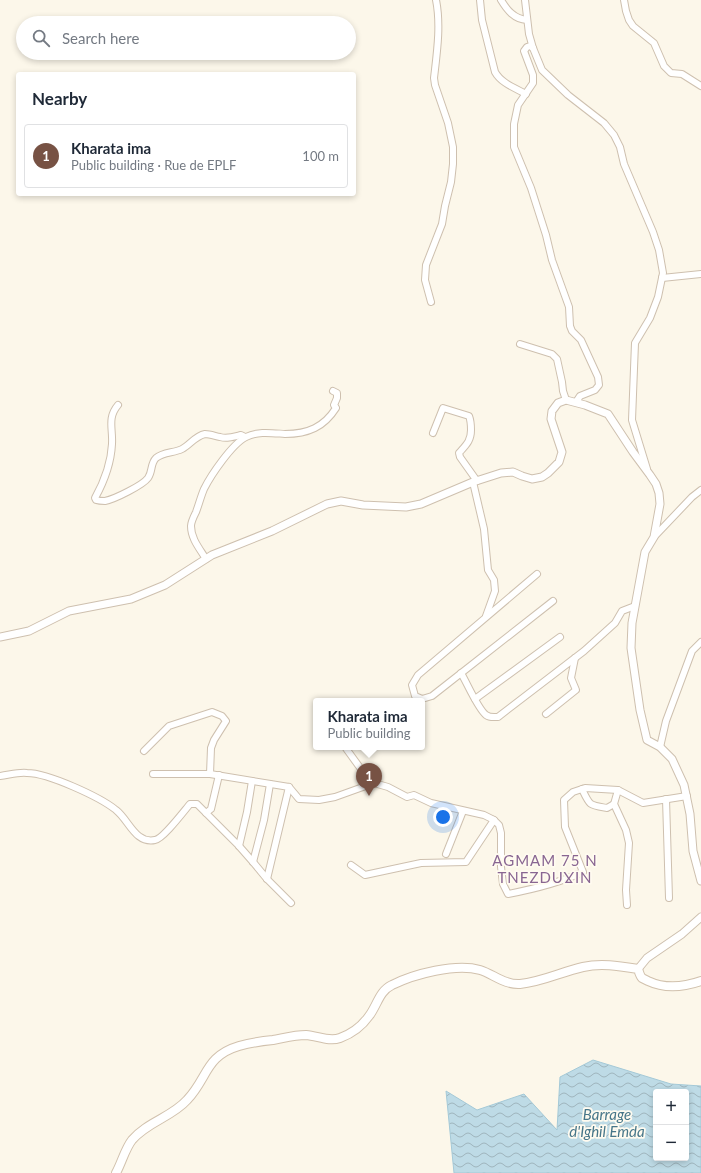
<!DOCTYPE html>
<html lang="en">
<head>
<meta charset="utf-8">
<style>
	body { margin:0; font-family:Lato,sans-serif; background:#f2f2f3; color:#1f2937 }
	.controls { position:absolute; right:12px; bottom:12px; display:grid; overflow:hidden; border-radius:4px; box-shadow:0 2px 6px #0003 }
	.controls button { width:36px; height:36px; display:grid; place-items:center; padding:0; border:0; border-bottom:1px solid #e0e1e3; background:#fff; color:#1f2937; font:20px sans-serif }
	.you { position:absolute; left:443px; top:817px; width:14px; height:14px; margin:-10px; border:3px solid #fff; border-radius:50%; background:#1a73e8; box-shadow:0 0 0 6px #1a73e833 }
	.badge { display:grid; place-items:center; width:26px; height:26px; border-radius:50%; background:#775244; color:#fff; font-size:13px; font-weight:700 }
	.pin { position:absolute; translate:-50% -33px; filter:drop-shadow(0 1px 2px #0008) }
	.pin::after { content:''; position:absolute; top:21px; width:14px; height:12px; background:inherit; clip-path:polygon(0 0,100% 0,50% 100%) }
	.popup { position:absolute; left:313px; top:698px; width:112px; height:52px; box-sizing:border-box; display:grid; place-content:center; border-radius:4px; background:#fff; filter:drop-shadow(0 1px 3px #0005); font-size:13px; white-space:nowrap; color:#747a83 }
	.popup b { font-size:15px; color:#1f2937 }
	.popup::after { content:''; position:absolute; left:50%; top:100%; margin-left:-8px; border:8px solid transparent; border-top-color:#fff }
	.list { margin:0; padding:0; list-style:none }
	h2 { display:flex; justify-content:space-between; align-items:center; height:52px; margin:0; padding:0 16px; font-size:17px }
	h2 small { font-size:13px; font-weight:400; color:#747a83 }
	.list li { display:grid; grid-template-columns:26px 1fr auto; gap:12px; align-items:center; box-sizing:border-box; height:64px; margin:0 8px 8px; padding:0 8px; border:1px solid #e0e1e3; border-radius:4px }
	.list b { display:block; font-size:15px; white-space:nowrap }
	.list p { margin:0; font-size:13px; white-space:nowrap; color:#747a83 }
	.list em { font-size:13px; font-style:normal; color:#747a83 }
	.icon { flex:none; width:22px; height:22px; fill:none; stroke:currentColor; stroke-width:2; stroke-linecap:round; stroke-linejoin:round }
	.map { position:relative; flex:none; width:701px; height:1173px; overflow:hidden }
	.search { position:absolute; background:#fff; box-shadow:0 2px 6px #0003; left:16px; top:16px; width:340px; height:44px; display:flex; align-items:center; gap:10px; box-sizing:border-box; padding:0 14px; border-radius:22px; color:#747a83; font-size:15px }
	.panel { position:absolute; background:#fff; box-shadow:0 2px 6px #0003; left:16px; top:72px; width:340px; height:124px; border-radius:4px }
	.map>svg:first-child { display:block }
	.water { fill:url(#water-waves); stroke:#a4c9d7; fill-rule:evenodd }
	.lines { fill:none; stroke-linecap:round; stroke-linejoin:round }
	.minor-casing { stroke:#cec0af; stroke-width:8 }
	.tertiary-casing { stroke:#cec0af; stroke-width:9 }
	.secondary-casing { stroke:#d1c1ad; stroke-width:10 }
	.minor { stroke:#fff; stroke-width:6 }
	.tertiary { stroke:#fff; stroke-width:7 }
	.secondary { stroke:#fff; stroke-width:8 }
	.labels { text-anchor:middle; stroke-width:3.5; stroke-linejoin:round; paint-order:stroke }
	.neighbourhood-label { font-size:15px; letter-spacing:1px; fill:#896692; stroke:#fffbf0 }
	.water-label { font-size:15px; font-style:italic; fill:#477689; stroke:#fffbf0 }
</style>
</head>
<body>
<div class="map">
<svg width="701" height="1173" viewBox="0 0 701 1173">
	<defs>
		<pattern id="water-waves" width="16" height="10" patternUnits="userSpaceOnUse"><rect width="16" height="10" fill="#bedbe6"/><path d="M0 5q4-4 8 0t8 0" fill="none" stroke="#9fb5bd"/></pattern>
	</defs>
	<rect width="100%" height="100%" fill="#fcf7ea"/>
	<!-- water -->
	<path class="water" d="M593 1060 671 1084 701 1086V1173H454L446 1091 477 1110 524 1094 557 1130 560 1077ZM656 1092H686V1158H656Z"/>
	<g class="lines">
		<!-- minor casing -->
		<g class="minor-casing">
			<g id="minor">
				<path d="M480 0 482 20 495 72C501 83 515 88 526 94"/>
				<path d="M501 0C507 10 514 19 527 20"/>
				<path d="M525 0 529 34 533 48 542 70 568 95 604 123 614 135 620 147 624 164 653 232 659 250 663 273 658 297 650 318 635 343 632 420 647 469"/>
				<path d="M624 0 626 11 629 20 633 26 654 43 664 66 671 73 682 74 701 86"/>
				<path d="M533 48 530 46 527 47 524 51 533 75V83L518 105 514 124V147L531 188 546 235 552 260 569 307 570 326 572 331 581 340 592 364 598 377 599 385 595 390 580 396 576 402 579 403"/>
				<path d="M662 278 701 274"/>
				<path d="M431 302 425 280 426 265 442 224 445 206 451 182 453 164V147L448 123 435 85 434 78C437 52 441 25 436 0"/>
				<path d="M520 344 552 354 557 359 562 382 563 391 566 400"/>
				<path d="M118 405C107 418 113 429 112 444 111 464 105 480 95 498L96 500C99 501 103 501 105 501 115 499 143 485 148 478 153 471 150 464 156 458 163 452 174 453 182 449 190 445 195 436 205 434 210 434 215 436 220 437 227 439 233 437 241 435L245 437"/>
				<path d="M433 433 443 408 469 416C471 421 471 424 471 430 471 441 466 445 459 453L460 457 477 481"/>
				<path d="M473 482 484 529 488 570 494 580 495 591 486 616"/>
				<path d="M654 537 692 497 701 490"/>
				<path d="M206 559C200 549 191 539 191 526 191 522 194 516 196 512 199 504 201 496 204 489 211 475 232 444 246 437 258 431 271 433 285 434 308 434 324 427 336 408L334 405 337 398V393L333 391"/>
				<path d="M537 574 418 675 412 685 415 696 422 699 432 696 553 601"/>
				<path d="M461 673C467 683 478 709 486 715 490 718 494 717 498 717L584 651 615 623 622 611 635 606"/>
				<path d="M475 699 560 637"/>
				<path d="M546 714 576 690 571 678 575 658"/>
				<path d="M345 747 366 776 374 783 388 787 407 797 414 795 431 803 484 815 494 820"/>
				<path d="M660 747 666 721 692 651 701 642"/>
				<path d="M144 751 169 726 212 712 222 716 226 721 214 740 211 748 210 774"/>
				<path d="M153 774H210L289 787 267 879"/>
				<path d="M0 776C9 775 18 772 27 773 48 773 100 797 116 810 129 820 135 844 155 840 163 839 184 811 190 804H197L239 846 253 862 267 879 291 903"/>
				<path d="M289 787 299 799 319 800 335 797 374 783"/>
				<path d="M582 789C590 806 589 805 607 808L614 804"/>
				<path d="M618 790 614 804 626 830 629 843 626 890 627 905"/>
				<path d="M666 799 669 898"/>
				<path d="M206 813 211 809 219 775"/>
				<path d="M239 846 247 812 252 781"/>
				<path d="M446 854 463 811"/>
				<path d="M253 862 264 820 270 784"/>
				<path d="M351 865 365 875 421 863 466 862 494 820 499 825 501 833V867L503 884 508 894C534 889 559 883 583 872L565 827 564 800 573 792 585 788 618 790 643 803 687 796"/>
			</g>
		</g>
		<!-- tertiary casing -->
		<g class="tertiary-casing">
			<g id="tertiary">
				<path d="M0 637 29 631 69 611 131 599 165 585 212 555 272 531 327 504 341 501 363 505 406 507 421 504 473 482 501 473 513 472 522 476 532 479 542 477 548 473 559 462 562 452 551 419 552 411 558 403 566 400 585 405 608 414 633 452 650 475 656 484 659 493 660 504 654 537 645 552 632 623 631 648 640 710 647 740 660 747 672 759 684 785 690 814 693 851 701 881"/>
				<path d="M638 969 647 958 682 934 701 917"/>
			</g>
		</g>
		<!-- secondary casing -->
		<g class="secondary-casing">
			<path id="secondary" d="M116 1173C122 1162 125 1149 132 1140 147 1122 172 1117 187 1100 208 1078 205 1056 239 1046 250 1043 262 1041 273 1040 284 1038 295 1035 306 1035 318 1036 329 1042 340 1038 351 1034 362 1026 369 1016 377 1006 379 991 392 985 414 974 456 963 480 970 493 974 505 985 520 984 542 982 561 972 583 967 601 963 619 966 638 969 639 972 640 976 642 978 644 979 646 980 648 981 665 989 684 987 701 981"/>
		</g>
		<!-- minor -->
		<use href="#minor" class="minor"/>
		<!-- tertiary -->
		<use href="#tertiary" class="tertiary"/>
		<!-- secondary -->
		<use href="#secondary" class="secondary"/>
	</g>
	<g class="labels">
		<!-- neighbourhood labels -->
		<g class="neighbourhood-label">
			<text x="545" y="866">AGMAM 75 N<tspan x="545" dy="17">TNEZDUƔIN</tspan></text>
		</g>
		<!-- water labels -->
		<g class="water-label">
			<text x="607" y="1120">Barrage<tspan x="607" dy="17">d'Ighil Emda</tspan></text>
		</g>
	</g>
</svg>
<div class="controls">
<button>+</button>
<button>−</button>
</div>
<div class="you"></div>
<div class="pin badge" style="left:369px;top:796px">1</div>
<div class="popup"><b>Kharata ima</b>Public building</div>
<div class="search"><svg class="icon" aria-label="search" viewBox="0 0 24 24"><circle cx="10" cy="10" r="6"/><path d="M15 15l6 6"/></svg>Search here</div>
<section class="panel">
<h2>Nearby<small></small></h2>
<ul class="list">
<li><span class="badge">1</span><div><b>Kharata ima</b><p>Public building · Rue de EPLF</p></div><em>100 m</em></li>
</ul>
</section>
</div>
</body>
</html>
